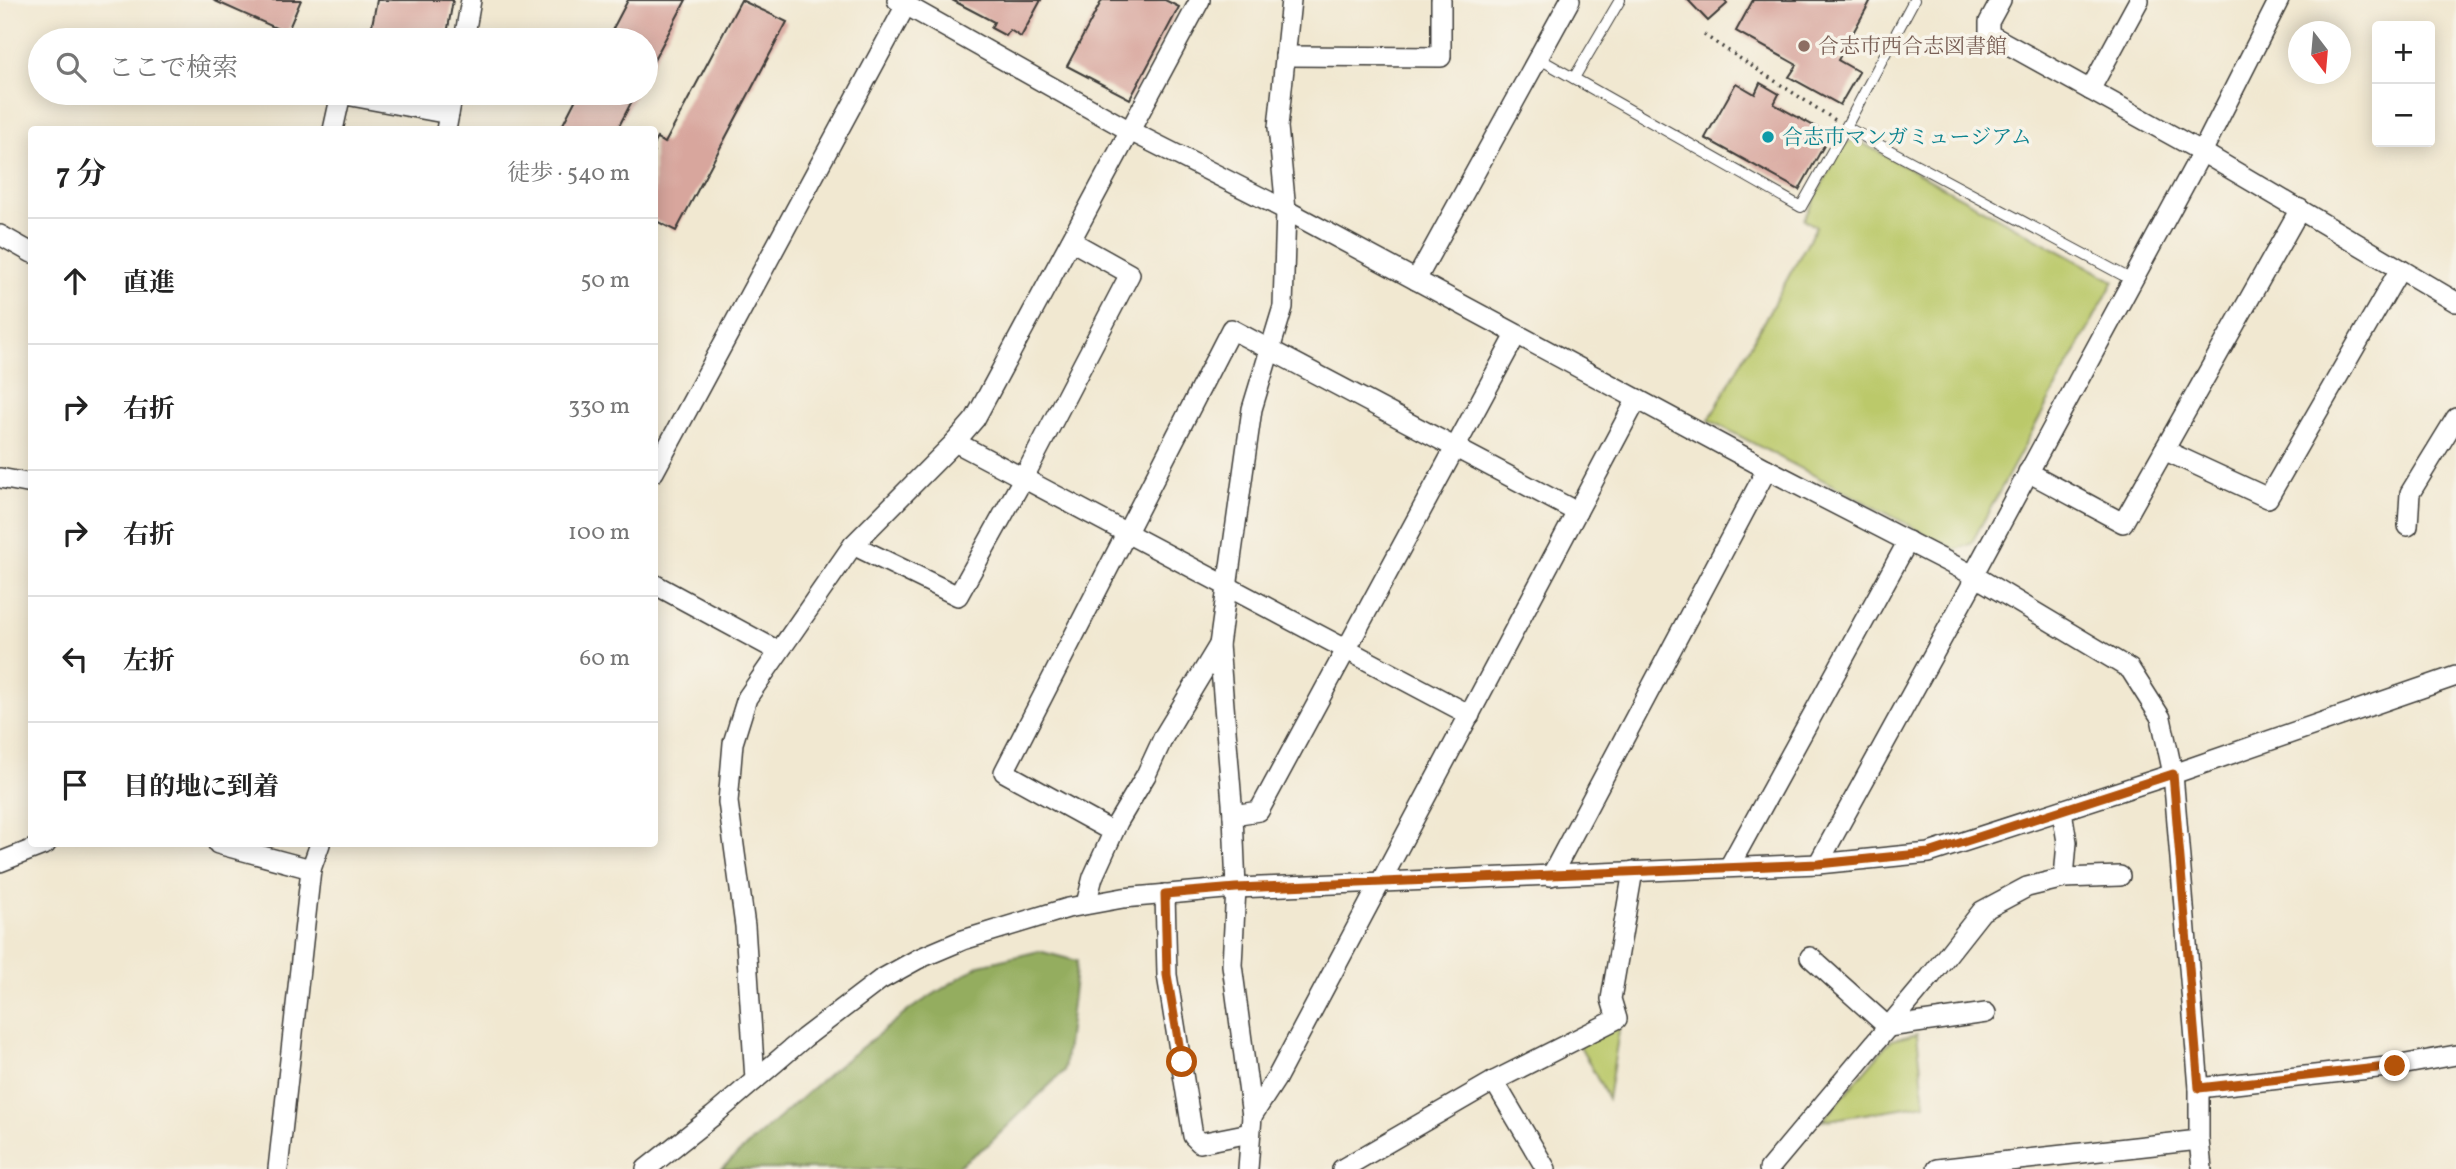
<!DOCTYPE html>
<html lang="ja">
<head>
<meta charset="utf-8">
<style>
	body { margin:0; font-family:Vollkorn,"Noto Serif JP",serif; background:#f6f6f6; color:#222 }
	.controls { position:absolute; right:21px; top:21px; display:grid; overflow:hidden; border-radius:7px; box-shadow:0 4px 18px #0003 }
	.controls button { width:63px; height:63px; display:grid; place-items:center; padding:0; border:0; border-bottom:2px solid #e0e0e0; background:#fff; color:#222; font:35px sans-serif }
	.compass { position:absolute; left:2288px; top:21px; width:63px; height:63px; border-radius:50%; background:#fff; box-shadow:0 4px 18px #0003; rotate:164deg }
	.stop { position:absolute; width:21px; height:21px; margin:-16px; border:5px solid #b45309; border-radius:50%; background:#fff }
	.stop.end { background:#b45309; border-color:#fff; box-shadow:0 2px 7px #0008 }
	.list { margin:0; padding:0; list-style:none }
	h2 { display:flex; justify-content:space-between; align-items:center; height:91px; margin:0; padding:0 28px; font-size:30px }
	h2 small { font-size:23px; font-weight:400; color:#767676 }
	.list li { display:grid; grid-template-columns:46px 1fr auto; gap:21px; align-items:center; box-sizing:border-box; height:126px; padding:0 28px; border-top:2px solid #e0e0e0 }
	.list b { display:block; font-size:26px; white-space:nowrap }
	.list em { font-size:23px; font-style:normal; color:#767676 }
	.icon { flex:none; width:38px; height:38px; fill:none; stroke:currentColor; stroke-width:2; stroke-linecap:round; stroke-linejoin:round }
	.map { position:relative; flex:none; width:2456px; height:1169px; overflow:hidden }
	.search { position:absolute; background:#fff; box-shadow:0 4px 18px #0003; left:28px; top:28px; width:630px; height:77px; display:flex; align-items:center; gap:18px; box-sizing:border-box; padding:0 24px; border-radius:38px; color:#767676; font-size:26px }
	.panel { position:absolute; background:#fff; box-shadow:0 4px 18px #0003; left:28px; top:126px; width:630px; height:721px; border-radius:7px }
	.map>svg:first-child { display:block }
	.green { fill:#bbc96b; stroke:#6c7244; stroke-width:2 }
	.forest { fill:#94ad5f; stroke:#58643e; stroke-width:2 }
	.building { fill:#d8a69d }
	.lines { fill:none; stroke-linecap:round; stroke-linejoin:round }
	.lane-casing { stroke:#3c3b37; stroke-width:12 }
	.street-casing { stroke:#3c3b37; stroke-width:22 }
	.path { stroke:#3c3b37; stroke-width:3.5; stroke-dasharray:2 5; stroke-linecap:butt }
	.lane { stroke:#fff; stroke-width:10 }
	.street { stroke:#fff; stroke-width:19 }
	.route { stroke:#b45309; stroke-width:9 }
	.education-dot { fill:#8d6e63; stroke:#f7f3e8; stroke-width:2.5 }
	.culture-dot { fill:#0f9aa8; stroke:#f7f3e8; stroke-width:2.5 }
	.labels { text-anchor:middle; stroke-width:7; stroke-linejoin:round; paint-order:stroke }
	.education-label { font-size:21px; fill:#785e54; stroke:#f7f3e8; text-anchor:start }
	.culture-label { font-size:21px; fill:#0d838f; stroke:#f7f3e8; text-anchor:start }
</style>
</head>
<body>
<div class="map">
<svg width="2456" height="1169" viewBox="0 0 2456 1169">
	<rect width="100%" height="100%" fill="#f7f3e8"/>
	<filter id="ink" filterUnits="userSpaceOnUse"><feTurbulence type="fractalNoise" baseFrequency=".0143" numOctaves="2"/><feDisplacementMap in="SourceGraphic" scale="14" xChannelSelector="R" yChannelSelector="G"/><feConvolveMatrix kernelMatrix="1 2 1 2 8 2 1 2 1" color-interpolation-filters="sRGB"/></filter>
	<filter id="wash" filterUnits="userSpaceOnUse"><feTurbulence type="fractalNoise" baseFrequency=".00686" numOctaves="4" result="noise"/><feDisplacementMap in="SourceGraphic" scale="28" xChannelSelector="R" yChannelSelector="G"/><feGaussianBlur stdDeviation="1.57" result="paint"/><feColorMatrix in="noise" values="0 0 0 0 0 0 0 0 0 0 0 0 0 0 0 0 0 1.4 0 .05"/><feComposite in="paint" operator="in"/></filter>
	<g filter="url(#wash)">
		<rect width="100%" height="100%" fill="#f1e8d1"/>
		<!-- green -->
		<g class="green">
			<path d="M1857 140 2114 281 1971 544 1956 550 1709 420 1816 227 1804 219 1843 144Z"/>
			<path d="M1620 1025 1608 1099 1579 1044Z"/>
			<path d="M1917 1034 1925 1104 1822 1121 1891 1040Z"/>
		</g>
		<!-- forest -->
		<path class="forest" d="M1039 951 1077 961 1064 1071 989 1144 954 1169H721L834 1069 912 1008 980 965Z"/>
		<g id="blocks">
			<!-- building -->
			<g class="building">
				<path d="M213 0H301L287 33Z"/>
				<path d="M377 0H453L446 40H369Z"/>
				<path d="M628 0H686L646 75V40H607Z"/>
				<path d="M741 0 787 22 676 231 654 220V143L657 138 665 143Z"/>
				<path d="M952 0H1041L1021 37 1010 30 1006 36 991 28 994 22Z"/>
				<path d="M1102 0H1165L1179 7 1130 99 1067 66Z"/>
				<path d="M1688 0H1725L1727 4 1708 21Z"/>
				<path d="M1753 0H1871L1838 60 1859 72 1840 105 1789 77 1797 65 1736 31Z"/>
				<path d="M1736 83 1755 94 1760 83 1779 94 1774 104 1830 135 1799 190 1705 138Z"/>
				<path d="M579 93H636L617 130H560Z"/>
			</g>
		</g>
	</g>
	<g filter="url(#ink)">
		<use href="#blocks" fill-opacity="0" stroke="#3c3b37" stroke-width="2"/>
		<g class="lines">
			<!-- lane casing -->
			<g class="lane-casing">
				<g id="lane">
					<path d="M1914 0 1846 127 2132 280"/>
					<path d="M1538 58 1801 207 1846 127"/>
					<path d="M1574 78 1620 0"/>
				</g>
			</g>
			<!-- street casing -->
			<g class="street-casing">
				<g id="street">
					<path d="M897 0 1130 131 1286 210 1767 469 1973 575 2130 669 2161 718 2173 774 2199 1088V1140L2202 1169"/>
					<path d="M2001 0 1989 22V34L2202 152 2456 302"/>
					<path d="M464 40 471 0"/>
					<path d="M1285 56 1441 57V0"/>
					<path d="M2090 90 2139 0"/>
					<path d="M335 93 449 114"/>
					<path d="M333 130 341 94"/>
					<path d="M446 130 453 93"/>
					<path d="M0 235 32 253"/>
					<path d="M1416 280 1570 0"/>
					<path d="M955 442 1470 715"/>
					<path d="M2164 450 2268 498 2400 269"/>
					<path d="M654 472 906 5"/>
					<path d="M2028 472 2123 523 2300 209"/>
					<path d="M0 478 32 484"/>
					<path d="M2408 526 2410 493 2456 418"/>
					<path d="M853 545 958 596 1023 479 1130 274 1071 241"/>
					<path d="M654 584 778 651"/>
					<path d="M1233 815 1259 811 1516 335"/>
					<path d="M1113 832 1004 772 1231 329 1577 512"/>
					<path d="M218 844 311 869"/>
					<path d="M0 862 46 844"/>
					<path d="M1818 864 1971 586 1973 575 2202 152 2279 0"/>
					<path d="M1729 867 1908 541"/>
					<path d="M1551 876 1767 469"/>
					<path d="M2064 878 2120 876"/>
					<path d="M1165 894 1167 975 1193 1136 1200 1143 1250 1133"/>
					<path d="M1086 904 1093 877 1118 822 1146 775 1164 736 1219 645"/>
					<path d="M1810 957 1888 1027 1986 1013"/>
					<path d="M755 1080 745 926 728 802 733 743 747 698 853 545 955 442 975 419 1200 0"/>
					<path d="M1494 1081 1546 1169"/>
					<path d="M2199 1088 2395 1066 2456 1055"/>
					<path d="M1252 1116 1276 1079 1637 399"/>
					<path d="M278 1169 311 869 320 844"/>
					<path d="M646 1169 713 1116 804 1038 880 980 918 959 963 940 1068 908 1123 898 1236 888 1818 864 1929 853 2173 774 2456 676"/>
					<path d="M1248 1169 1252 1116 1232 965 1236 888 1233 815 1219 645 1252 409 1283 307 1286 210 1278 127 1291 0"/>
					<path d="M1342 1169 1494 1081 1617 1019 1611 999 1633 871"/>
					<path d="M1769 1169 1930 977 1982 911 2027 887 2064 878 2067 842 2062 811"/>
					<path d="M1937 1169 2199 1140"/>
				</g>
			</g>
			<!-- path -->
			<path class="path" d="M1704 35 1835 120"/>
			<!-- lane -->
			<use href="#lane" class="lane"/>
			<!-- street -->
			<use href="#street" class="street"/>
		</g>
	</g>
	<g class="lines" filter="url(#ink)">
		<!-- route -->
		<path class="route" d="M1182 1062 1167 975 1165 894 1236 888 1818 864 1929 853 2173 774 2199 1088 2395 1066"/>
	</g>
	<!-- markers -->
	<circle class="education-dot" cx="1804" cy="46" r="7"/>
	<circle class="culture-dot" cx="1768" cy="137" r="7"/>
	<g class="labels">
		<!-- education labels -->
		<g class="education-label">
			<text x="1818" y="53">合志市西合志図書館</text>
		</g>
		<!-- culture labels -->
		<g class="culture-label">
			<text x="1782" y="144">合志市マンガミュージアム</text>
		</g>
	</g>
</svg>
<div class="controls">
<button>+</button>
<button>−</button>
</div>
<svg class="compass" viewBox="-18 -18 36 36"><path d="M0-13l5 13h-10z" fill="#e53935"/><path d="M0 13l5-13h-10z" fill="#767676"/></svg>
<div class="stop" style="left:1182px;top:1062px"></div>
<div class="stop end" style="left:2395px;top:1066px"></div>
<div class="search"><svg class="icon" aria-label="search" viewBox="0 0 24 24"><circle cx="10" cy="10" r="6"/><path d="M15 15l6 6"/></svg>ここで検索</div>
<section class="panel">
<h2>7 分<small>徒歩 · 540 m</small></h2>
<ul class="list">
<li><svg class="icon" aria-label="ahead" viewBox="0 0 24 24"><path d="M12 20V5M6 11l6-6 6 6"/></svg><div><b>直進</b></div><em>50 m</em></li>
<li><svg class="icon" aria-label="right" viewBox="0 0 24 24"><path d="M7 20v-9h11M14 6l5 5-5 5"/></svg><div><b>右折</b></div><em>330 m</em></li>
<li><svg class="icon" aria-label="right" viewBox="0 0 24 24"><path d="M7 20v-9h11M14 6l5 5-5 5"/></svg><div><b>右折</b></div><em>100 m</em></li>
<li><svg class="icon" aria-label="left" viewBox="0 0 24 24"><path d="M17 20v-9H6M10 6l-5 5 5 5"/></svg><div><b>左折</b></div><em>60 m</em></li>
<li><svg class="icon" aria-label="arrive" viewBox="0 0 24 24"><path d="M6 21V4h12l-3 4 3 4H6"/></svg><div><b>目的地に到着</b></div></li>
</ul>
</section>
</div>
</body>
</html>
